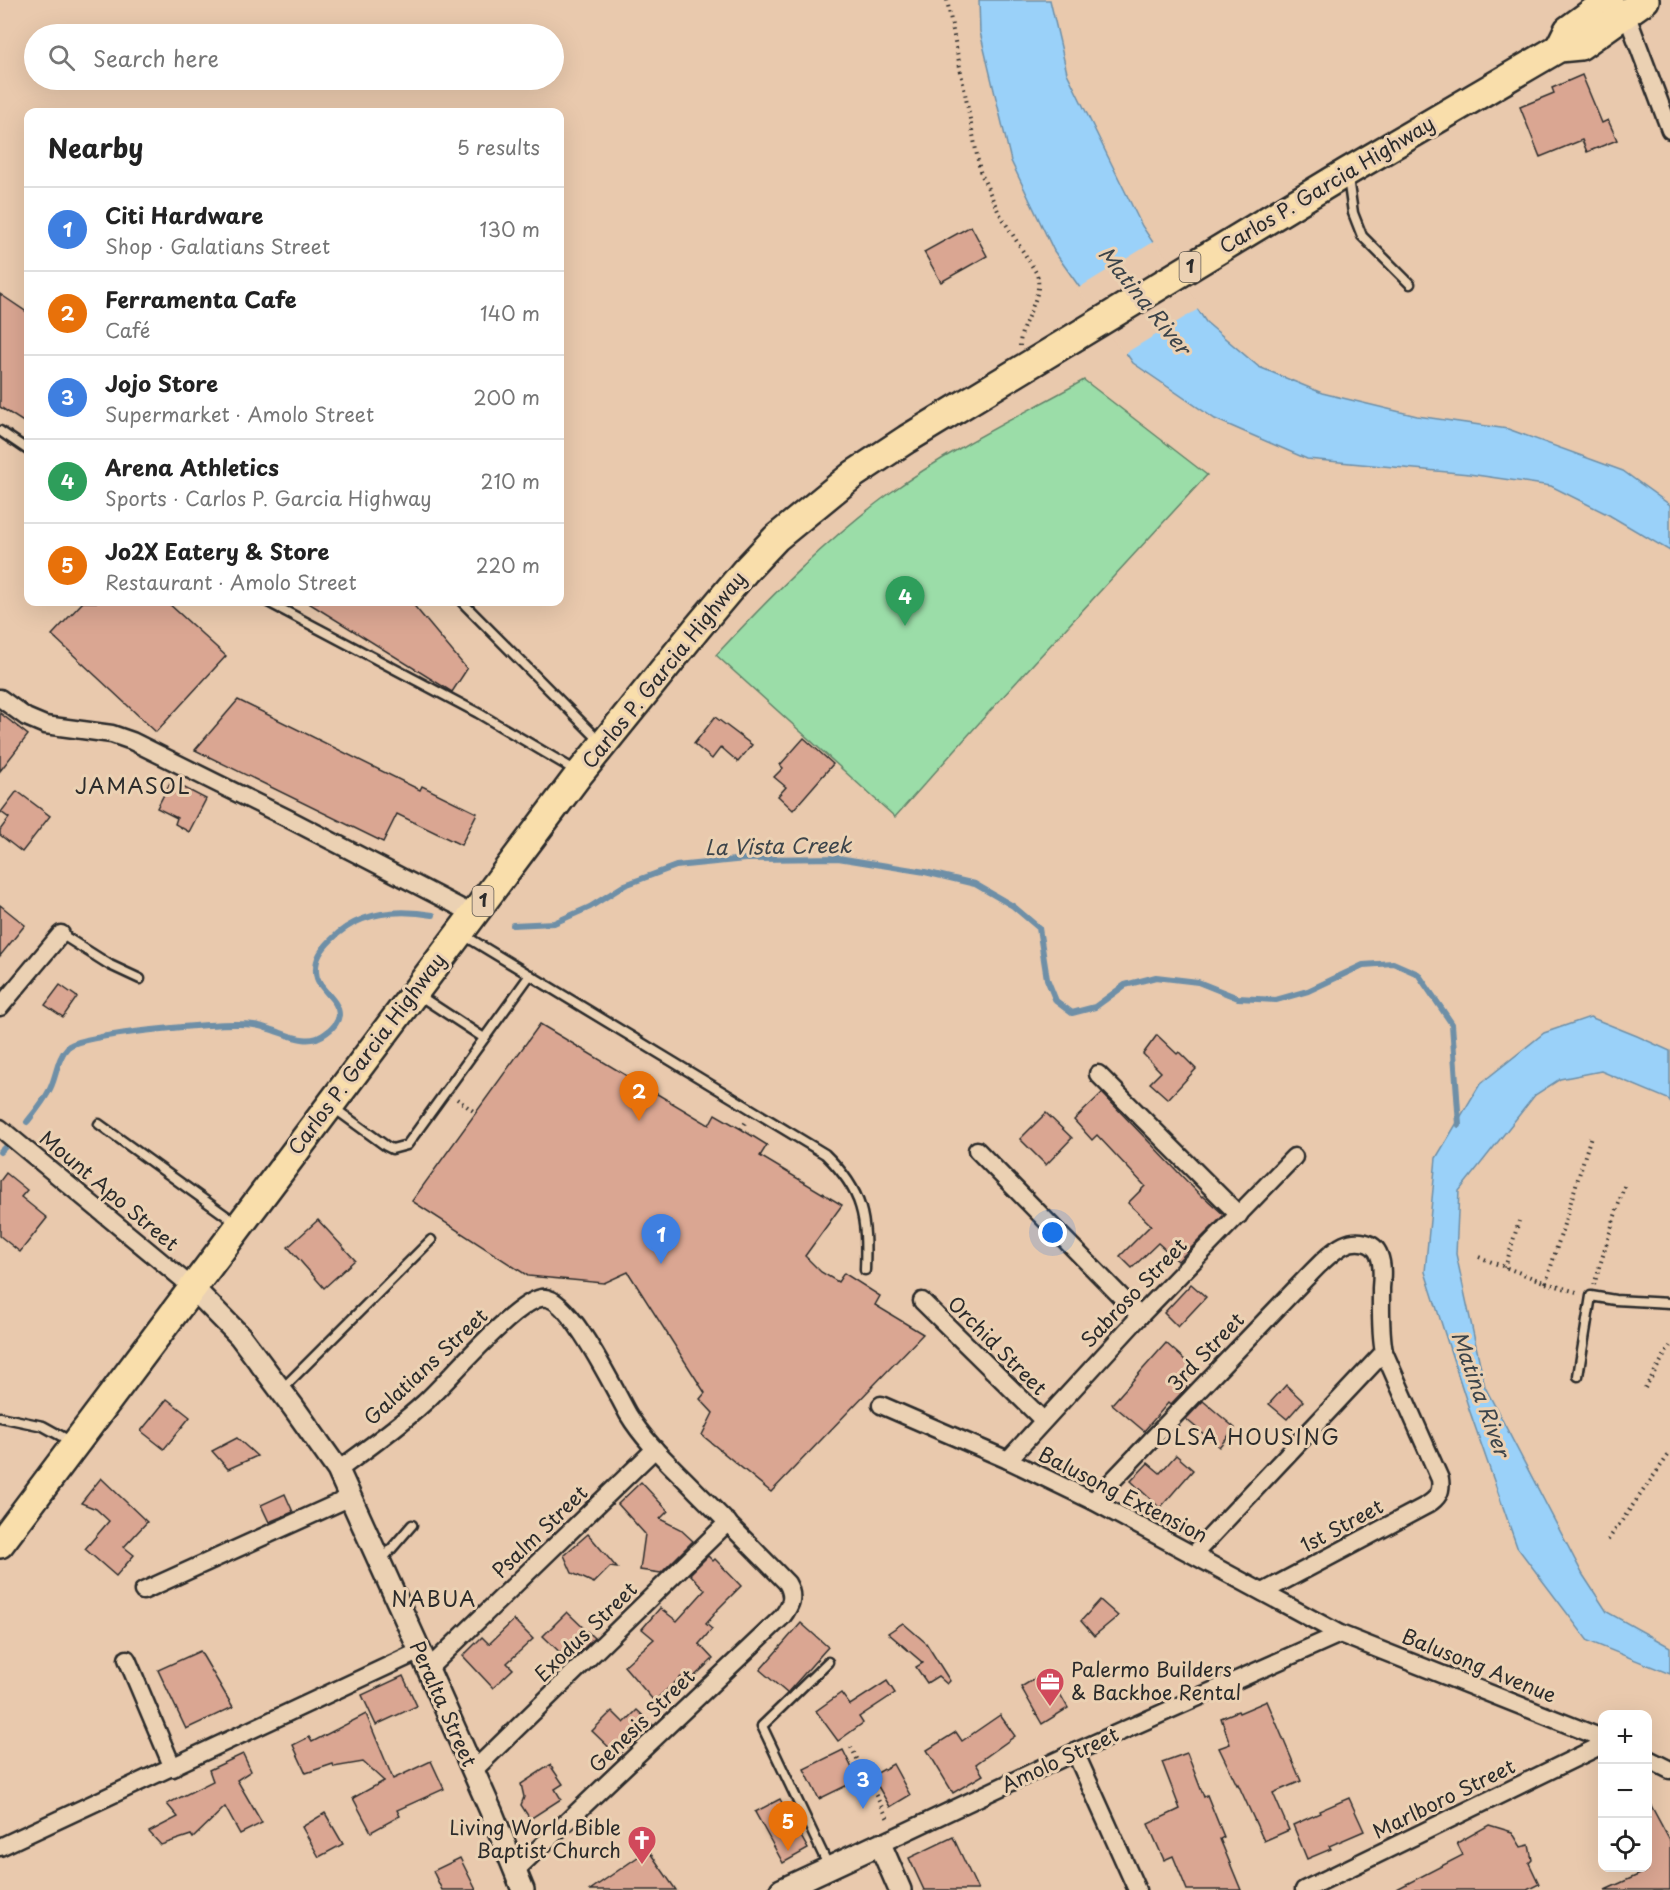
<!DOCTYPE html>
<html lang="en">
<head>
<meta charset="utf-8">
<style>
	body { margin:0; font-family:"Playpen Sans",sans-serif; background:#f6f6f6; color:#222 }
	.controls { position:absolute; right:18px; bottom:18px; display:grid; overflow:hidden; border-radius:12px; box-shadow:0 6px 24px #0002 }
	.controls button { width:54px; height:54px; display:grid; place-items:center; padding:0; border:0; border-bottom:2px solid #e0e0e0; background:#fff; color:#222; font:30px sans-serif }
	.you { position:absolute; left:1053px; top:1233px; width:21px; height:21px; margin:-15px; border:4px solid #fff; border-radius:50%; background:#1a73e8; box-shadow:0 0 0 9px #1a73e833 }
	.badge { display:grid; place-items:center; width:39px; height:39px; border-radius:50%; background:#d1495b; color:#fff; font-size:20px; font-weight:700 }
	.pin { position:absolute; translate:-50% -50px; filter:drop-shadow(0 2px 3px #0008) }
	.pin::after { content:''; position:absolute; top:32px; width:21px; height:18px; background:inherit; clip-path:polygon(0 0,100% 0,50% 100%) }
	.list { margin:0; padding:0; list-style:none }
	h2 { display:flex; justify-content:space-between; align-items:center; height:78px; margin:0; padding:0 24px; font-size:26px }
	h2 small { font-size:20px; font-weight:400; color:#767676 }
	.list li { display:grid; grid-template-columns:39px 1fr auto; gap:18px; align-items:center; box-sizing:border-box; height:84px; padding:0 24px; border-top:2px solid #e0e0e0 }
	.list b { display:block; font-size:22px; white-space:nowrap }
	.list p { margin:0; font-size:20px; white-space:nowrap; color:#767676 }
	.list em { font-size:20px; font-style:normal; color:#767676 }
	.icon { flex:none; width:33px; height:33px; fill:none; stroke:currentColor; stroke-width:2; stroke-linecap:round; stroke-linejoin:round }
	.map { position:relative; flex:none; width:1670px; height:1890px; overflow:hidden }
	.search { position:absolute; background:#fff; box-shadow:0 6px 24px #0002; left:24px; top:24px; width:540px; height:66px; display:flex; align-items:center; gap:15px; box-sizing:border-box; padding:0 21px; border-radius:33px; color:#767676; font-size:22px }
	.panel { position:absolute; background:#fff; box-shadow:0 6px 24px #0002; left:24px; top:108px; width:540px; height:498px; border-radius:12px }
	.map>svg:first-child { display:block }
	.green { fill:#9bdda8; stroke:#63846a; stroke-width:1.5 }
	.water { fill:#9ad1f9; stroke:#6e8fa7; stroke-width:1.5 }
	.pier { fill:#e9c9ad }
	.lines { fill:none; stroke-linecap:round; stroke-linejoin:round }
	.stream { stroke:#6e8fa7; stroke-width:6 }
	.building { fill:#daa692; stroke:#2b2b2b; stroke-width:1.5 }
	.service-casing { stroke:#2b2b2b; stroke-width:13 }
	.minor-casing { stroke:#2b2b2b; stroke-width:21 }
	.tertiary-casing { stroke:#2b2b2b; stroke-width:26 }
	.trunk-casing { stroke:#2b2b2b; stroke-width:32 }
	.path { stroke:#2b2b2b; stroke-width:4; stroke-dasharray:1.5 4.5; stroke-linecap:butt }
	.service { stroke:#ebd1b3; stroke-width:8 }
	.minor { stroke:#ebd1b3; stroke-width:16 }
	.tertiary { stroke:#ebd1b3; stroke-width:21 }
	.trunk { stroke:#f9deab; stroke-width:27 }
	.labels { text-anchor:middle; stroke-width:6; stroke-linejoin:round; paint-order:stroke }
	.shield { fill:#ebd1b3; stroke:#655d54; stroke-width:1.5 }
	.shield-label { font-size:18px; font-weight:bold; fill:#2b2b2b }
	.street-label { font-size:20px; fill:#2b2b2b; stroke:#ebd1b3 }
	.poi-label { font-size:20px; fill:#2b2b2b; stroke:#ebd1b3; text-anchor:start }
	.water-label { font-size:21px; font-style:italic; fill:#3c444a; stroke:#ebd1b3 }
	.neighbourhood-label { font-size:21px; letter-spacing:1.5px; fill:#2b2b2b; stroke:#ebd1b3 }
</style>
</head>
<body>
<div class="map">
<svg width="1670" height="1890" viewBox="0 0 1670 1890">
	<rect width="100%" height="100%" fill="#e9c9ad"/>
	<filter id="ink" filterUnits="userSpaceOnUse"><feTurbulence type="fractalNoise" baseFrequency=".0167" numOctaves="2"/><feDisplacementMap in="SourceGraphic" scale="12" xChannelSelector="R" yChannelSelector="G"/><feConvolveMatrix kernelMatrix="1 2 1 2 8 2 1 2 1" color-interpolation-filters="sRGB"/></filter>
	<g filter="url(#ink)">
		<!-- green -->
		<path class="green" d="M1084 380 1207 475 988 713 895 817 716 655C770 597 826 540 890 493 951 449 1019 416 1084 380Z"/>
		<!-- water -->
		<g class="water">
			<path d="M979 0H1050L1067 73 1142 226 1206 322 1259 367 1322 393 1417 416 1508 429 1623 471 1670 505V551L1609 515 1551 486 1469 474 1307 459 1215 419 1133 363 1054 251 1011 161 980 32Z"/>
			<path d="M1590 1017 1637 1036 1670 1051V1102L1668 1099 1601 1071 1560 1079 1535 1095 1459 1191 1456 1254 1485 1387 1583 1575 1607 1612 1670 1647V1674L1588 1641 1517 1547 1470 1412 1425 1272 1436 1158 1480 1084 1544 1033Z"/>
		</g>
		<!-- pier -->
		<path class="pier" d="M1155 241 1200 308 1124 354 1077 289Z"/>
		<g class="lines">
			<!-- stream -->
			<g class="stream">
				<path d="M513 925 554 923 590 907 625 885 676 866 745 859 838 858 925 872 975 884 1013 906 1039 928 1047 979 1056 1001 1072 1013 1095 1007 1125 985 1156 977 1198 982 1238 998 1276 1000 1308 991 1363 965 1393 963 1418 974 1452 1024 1459 1125"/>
				<path d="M27 1122C35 1112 44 1101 50 1089 57 1075 57 1058 68 1047 82 1034 215 1023 239 1024 248 1024 258 1025 266 1028 286 1033 307 1048 326 1033 332 1029 338 1023 339 1015 339 998 316 989 316 972 315 958 322 949 331 940 358 912 397 909 433 915"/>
				<path d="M0 1152 6 1146"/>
			</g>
		</g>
		<!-- building -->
		<g class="building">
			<path d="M1582 75 1602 123 1608 120 1617 140 1587 152 1582 140 1540 157 1520 107 1554 93 1552 88Z"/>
			<path d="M971 226 987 256 941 282 924 252Z"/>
			<path d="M0 294 28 313V425L0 407Z"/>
			<path d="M83 602H167L226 656 156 732 52 635Z"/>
			<path d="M307 602H411L467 669 452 692Z"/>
			<path d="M238 700 420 790 422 786 477 813 461 845 397 814 383 842 195 750Z"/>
			<path d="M0 713 28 735 0 771Z"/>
			<path d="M715 717 752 745 738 762 721 747 712 759 694 744Z"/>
			<path d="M804 738 833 764 793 810 778 796 786 787 774 777 783 768 780 765Z"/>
			<path d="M171 781 206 799 189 832 175 824 177 818 157 808Z"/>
			<path d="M17 791 50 816 22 852 0 835V830L9 818 1 812Z"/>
			<path d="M0 905 25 925 0 956Z"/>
			<path d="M60 985 77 997 63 1017 45 1005Z"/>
			<path d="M540 1024 709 1125 715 1114 741 1129 767 1145 760 1156 842 1205 805 1256 821 1272 838 1282 844 1273 880 1296 875 1305 923 1334 771 1492 702 1435 713 1413 700 1399 705 1393 628 1272 604 1283 528 1276 412 1201Z"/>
			<path d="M1157 1035 1177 1054 1179 1052 1196 1069 1168 1099 1150 1083 1161 1072 1143 1054Z"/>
			<path d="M1102 1093 1202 1197 1203 1196 1224 1215 1178 1261 1158 1243 1132 1268 1120 1256 1151 1225 1128 1203 1145 1186 1097 1135 1092 1140 1074 1120Z"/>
			<path d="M1046 1113 1072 1138 1046 1165 1020 1139Z"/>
			<path d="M6 1173 27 1190 21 1197 47 1218 20 1252 0 1236V1181Z"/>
			<path d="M318 1220 355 1260 324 1288 288 1247Z"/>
			<path d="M1191 1284 1206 1297 1178 1327 1164 1313Z"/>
			<path d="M1166 1343 1196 1370 1184 1384 1187 1387 1170 1405 1168 1403 1144 1431 1112 1404Z"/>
			<path d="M1286 1385 1303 1401 1287 1419 1269 1404Z"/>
			<path d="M167 1399 190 1417 164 1449 141 1431Z"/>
			<path d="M1203 1401 1235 1428 1219 1447 1186 1419Z"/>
			<path d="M237 1438 257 1456 228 1469 212 1451Z"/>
			<path d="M1176 1455 1193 1470 1160 1508 1131 1481 1148 1463 1160 1473Z"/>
			<path d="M101 1478 147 1522 124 1547 134 1555 116 1576 85 1549 109 1521 96 1509 81 1503Z"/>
			<path d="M641 1482 668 1511 660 1519 680 1529 693 1541 661 1573 640 1570 645 1534 618 1504Z"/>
			<path d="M285 1494 293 1512 269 1522 261 1505Z"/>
			<path d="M588 1534 617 1568 610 1567 594 1583 572 1573 564 1555Z"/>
			<path d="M708 1556 713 1561 715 1559 741 1586 713 1614 714 1615 706 1624 712 1629 699 1644 713 1659 687 1683 681 1677 654 1701 624 1666 654 1639 642 1629 660 1608 677 1621 705 1590 690 1574Z"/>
			<path d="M1100 1600 1118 1616 1094 1636 1081 1621Z"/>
			<path d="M567 1612 594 1638 570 1662 543 1636Z"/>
			<path d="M514 1620 533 1639 507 1663 513 1669 493 1688 463 1656 482 1637 489 1644Z"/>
			<path d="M801 1623 828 1647 787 1693 760 1670Z"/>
			<path d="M903 1623 926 1643 950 1681 947 1684 938 1676 927 1683 916 1667 923 1663 888 1633Z"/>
			<path d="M200 1651 233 1707 186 1729 158 1670Z"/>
			<path d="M1047 1671 1068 1708 1042 1724 1021 1687Z"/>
			<path d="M403 1676 417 1706 376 1725 362 1695Z"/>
			<path d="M887 1681 895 1693 859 1717 863 1723 838 1741 816 1711 841 1693 850 1705Z"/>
			<path d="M1267 1701 1301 1781 1273 1793 1289 1830 1264 1841 1238 1784 1237 1785 1219 1748 1230 1744 1221 1718 1238 1711 1239 1713Z"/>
			<path d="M637 1710 653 1725 638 1740 635 1738 618 1756 592 1731 612 1711 624 1723Z"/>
			<path d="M366 1714 393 1779 431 1761 444 1789 397 1810 400 1816 371 1832 353 1798 384 1781 363 1762 334 1767 333 1764 306 1773 293 1745 309 1737 312 1742Z"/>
			<path d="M1000 1715 1015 1736 976 1764 983 1775 953 1793 927 1750 956 1732 962 1741Z"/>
			<path d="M843 1750 858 1780 819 1799 804 1769Z"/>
			<path d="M1187 1753 1204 1797 1207 1795 1224 1837 1220 1839 1241 1890H1187L1173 1856 1164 1860 1148 1824 1180 1809 1162 1762Z"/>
			<path d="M243 1754 251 1771 237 1780 262 1823 240 1834 225 1807 193 1838 191 1835 161 1845 149 1832 178 1817 167 1804 213 1781 209 1770Z"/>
			<path d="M893 1764 910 1795 890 1807 872 1776Z"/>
			<path d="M550 1765 563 1784 555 1789 561 1799 530 1819 521 1805 524 1797 521 1784Z"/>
			<path d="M1349 1798 1364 1831 1329 1846 1331 1849 1307 1859 1293 1825 1320 1813 1319 1811Z"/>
			<path d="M1647 1798 1670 1841V1890H1605L1647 1871Z"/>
			<path d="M780 1799 808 1849 783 1863 755 1812Z"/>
			<path d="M325 1813 343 1844 319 1857 302 1827Z"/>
			<path d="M1489 1825 1512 1832 1521 1847 1529 1845 1532 1860 1529 1863 1539 1884 1527 1890H1395L1463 1855 1457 1843Z"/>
			<path d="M953 1837 978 1890H924L909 1858Z"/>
			<path d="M648 1850 676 1890H590Z"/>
			<path d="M460 1858 476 1890H442L433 1871Z"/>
		</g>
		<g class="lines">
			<!-- service casing -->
			<g class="service-casing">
				<g id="service">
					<path d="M1348 178 1353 213 1362 236 1410 284"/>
					<path d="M0 431 28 450"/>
					<path d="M268 602 478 713 578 772"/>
					<path d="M462 602 600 741"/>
					<path d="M61 934 110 965 140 979"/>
					<path d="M462 934 825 1154C864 1192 867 1218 865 1270"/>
					<path d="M417 994 484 1038"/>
					<path d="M334 1108 386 1146 392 1149 407 1145 530 975"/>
					<path d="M99 1124 236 1223"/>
					<path d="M1578 1376 1591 1296 1615 1300 1670 1303"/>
					<path d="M281 1390 431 1240"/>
					<path d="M0 1417 43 1426 72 1442"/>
					<path d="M381 1561 412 1525"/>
					<path d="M828 1662 762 1726 829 1867"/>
				</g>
			</g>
			<!-- minor casing -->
			<g class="minor-casing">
				<g id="minor">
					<path d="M1626 13 1670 130"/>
					<path d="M0 698 26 717 45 725 112 734 132 741 287 818 473 914"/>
					<path d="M0 1007 61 934"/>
					<path d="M1098 1074 1239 1215"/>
					<path d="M0 1128 192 1287"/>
					<path d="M977 1150 1140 1316"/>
					<path d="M922 1301 1043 1420"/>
					<path d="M881 1405 1008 1460 1093 1501 1340 1634 1602 1738"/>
					<path d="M1008 1460 1140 1316 1294 1157"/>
					<path d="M338 1470C367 1449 397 1428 424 1403 448 1381 514 1303 541 1298 568 1292 615 1391 628 1414 646 1444 673 1467 697 1492 727 1522 757 1552 787 1583 795 1597 791 1605 782 1617L515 1871"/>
					<path d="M1093 1501 1306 1278C1317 1267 1330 1252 1344 1245 1356 1239 1374 1241 1379 1255 1383 1265 1382 1277 1381 1288 1381 1309 1380 1331 1384 1352L1440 1479C1442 1492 1438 1498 1427 1505L1263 1592"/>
					<path d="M1194 1554 1384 1352"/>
					<path d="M143 1591 351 1497"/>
					<path d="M127 1659 173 1768"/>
					<path d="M428 1669 655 1449"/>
					<path d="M1075 1752 1137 1890"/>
					<path d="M1648 1759 1670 1770"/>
					<path d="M473 1771 728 1522"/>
					<path d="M880 1844 1075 1752 1340 1634"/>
					<path d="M0 1847 420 1651"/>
					<path d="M1304 1890 1602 1745"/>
				</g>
			</g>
			<!-- tertiary casing -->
			<g class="tertiary-casing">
				<g id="tertiary">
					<path d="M192 1287 240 1336 294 1408 338 1470 420 1651 491 1811 523 1890"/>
					<path d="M781 1890 880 1844 900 1890"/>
				</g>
			</g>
			<!-- trunk casing -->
			<g class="trunk-casing">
				<g id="trunk">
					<path d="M1559 48 1568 30 1609 0"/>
					<path d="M0 1544 580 773 698 627 745 571 776 538 854 474 907 439 1347 172 1559 48 1580 46 1645 0"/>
				</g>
			</g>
			<!-- path -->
			<g class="path">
				<path d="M947 0 980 171 998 211 1037 274C1044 300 1020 319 1020 346"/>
				<path d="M457 1099 476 1113"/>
				<path d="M741 1129 747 1120"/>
				<path d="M1479 1257 1546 1283 1580 1293"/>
				<path d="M1505 1268 1519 1221"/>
				<path d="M1546 1283 1591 1136"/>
				<path d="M1594 1285 1625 1183"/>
				<path d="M1645 1388 1670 1346"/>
				<path d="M1608 1540 1670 1453"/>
				<path d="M851 1747 889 1821"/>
			</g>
			<!-- service -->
			<use href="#service" class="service"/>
			<!-- minor -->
			<use href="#minor" class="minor"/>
			<!-- tertiary -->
			<use href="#tertiary" class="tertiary"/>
			<!-- trunk -->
			<use href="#trunk" class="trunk"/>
		</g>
	</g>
	<!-- icons -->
	<defs>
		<g id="office-pin" transform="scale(1.5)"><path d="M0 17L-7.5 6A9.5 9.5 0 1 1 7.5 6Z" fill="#d1495b" stroke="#ebd1b3"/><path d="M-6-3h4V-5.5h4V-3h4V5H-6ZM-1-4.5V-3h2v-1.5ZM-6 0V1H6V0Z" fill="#fff"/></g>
		<g id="church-pin" transform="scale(1.5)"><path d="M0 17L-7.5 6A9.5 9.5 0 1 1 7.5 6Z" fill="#d1495b" stroke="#ebd1b3"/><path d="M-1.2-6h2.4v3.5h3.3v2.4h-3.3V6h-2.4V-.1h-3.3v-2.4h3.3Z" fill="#fff"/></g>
	</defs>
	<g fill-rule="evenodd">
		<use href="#office-pin" x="1050" y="1682"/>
		<use href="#church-pin" x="642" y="1840"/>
	</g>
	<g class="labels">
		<!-- shield labels -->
		<g class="shield">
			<rect x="1179.5" y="252" width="21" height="30" rx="4.5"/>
			<rect x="472.5" y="886" width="21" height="30" rx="4.5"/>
		</g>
		<g class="shield-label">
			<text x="1190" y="273">1</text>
			<text x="483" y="907">1</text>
		</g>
		<!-- street labels -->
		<g class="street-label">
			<text transform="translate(1327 185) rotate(-31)" y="7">Carlos P. Garcia Highway</text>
			<text transform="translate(664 670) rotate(-51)" y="7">Carlos P. Garcia Highway</text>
			<text transform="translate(367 1054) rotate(-53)" y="7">Carlos P. Garcia Highway</text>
			<text transform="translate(109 1191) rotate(40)" y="7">Mount Apo Street</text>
			<text transform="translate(1134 1293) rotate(-46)" y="7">Sabroso Street</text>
			<text transform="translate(997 1346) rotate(45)" y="7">Orchid Street</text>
			<text transform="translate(1206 1352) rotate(-46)" y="7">3rd Street</text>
			<text transform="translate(426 1367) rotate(-43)" y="7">Galatians Street</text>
			<text transform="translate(1123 1495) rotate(27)" y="7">Balusong Extension</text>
			<text transform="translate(1342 1526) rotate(-28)" y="7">1st Street</text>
			<text transform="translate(540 1532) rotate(-44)" y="7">Psalm Street</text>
			<text transform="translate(586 1632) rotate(-44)" y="7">Exodus Street</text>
			<text transform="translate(1479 1666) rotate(22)" y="7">Balusong Avenue</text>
			<text transform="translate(443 1704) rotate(66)" y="7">Peralta Street</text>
			<text transform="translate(642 1721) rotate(-44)" y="7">Genesis Street</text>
			<text transform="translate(1060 1760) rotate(-25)" y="7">Amolo Street</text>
			<text transform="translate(1444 1799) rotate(-26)" y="7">Marlboro Street</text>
		</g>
		<!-- poi labels -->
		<g class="poi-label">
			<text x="1071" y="1677">Palermo Builders<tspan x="1071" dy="23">&amp; Backhoe Rental</tspan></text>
			<text x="621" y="1835" text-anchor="end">Living World Bible<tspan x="621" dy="23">Baptist Church</tspan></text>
		</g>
		<!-- water labels -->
		<g class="water-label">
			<text transform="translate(1144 301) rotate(51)" y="7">Matina River</text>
			<text transform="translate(778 847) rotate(-1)" y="7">La Vista Creek</text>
			<text transform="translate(1480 1394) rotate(70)" y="7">Matina River</text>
		</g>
		<!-- neighbourhood labels -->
		<g class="neighbourhood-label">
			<text x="133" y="794">JAMASOL</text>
			<text x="1248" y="1445">DLSA HOUSING</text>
			<text x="434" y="1607">NABUA</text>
		</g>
	</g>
</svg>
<div class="controls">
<button>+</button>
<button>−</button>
<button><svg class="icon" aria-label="locate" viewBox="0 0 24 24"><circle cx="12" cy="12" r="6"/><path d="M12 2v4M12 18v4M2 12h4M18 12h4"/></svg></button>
</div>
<div class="you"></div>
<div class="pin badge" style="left:661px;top:1264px;background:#3f7fe0">1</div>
<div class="pin badge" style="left:639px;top:1121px;background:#e8710a">2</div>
<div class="pin badge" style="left:863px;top:1809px;background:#3f7fe0">3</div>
<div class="pin badge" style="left:905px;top:626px;background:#2e9e5b">4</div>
<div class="pin badge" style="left:788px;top:1851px;background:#e8710a">5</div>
<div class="search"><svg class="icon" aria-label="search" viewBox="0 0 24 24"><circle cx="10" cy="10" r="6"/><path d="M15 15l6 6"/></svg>Search here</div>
<section class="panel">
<h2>Nearby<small>5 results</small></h2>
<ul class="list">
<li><span class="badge" style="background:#3f7fe0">1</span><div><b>Citi Hardware</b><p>Shop · Galatians Street</p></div><em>130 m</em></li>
<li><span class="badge" style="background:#e8710a">2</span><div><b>Ferramenta Cafe</b><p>Café</p></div><em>140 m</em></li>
<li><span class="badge" style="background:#3f7fe0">3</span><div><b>Jojo Store</b><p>Supermarket · Amolo Street</p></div><em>200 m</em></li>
<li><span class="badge" style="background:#2e9e5b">4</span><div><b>Arena Athletics</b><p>Sports · Carlos P. Garcia Highway</p></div><em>210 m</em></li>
<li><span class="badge" style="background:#e8710a">5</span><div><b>Jo2X Eatery &amp; Store</b><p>Restaurant · Amolo Street</p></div><em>220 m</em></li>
</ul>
</section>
</div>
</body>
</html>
